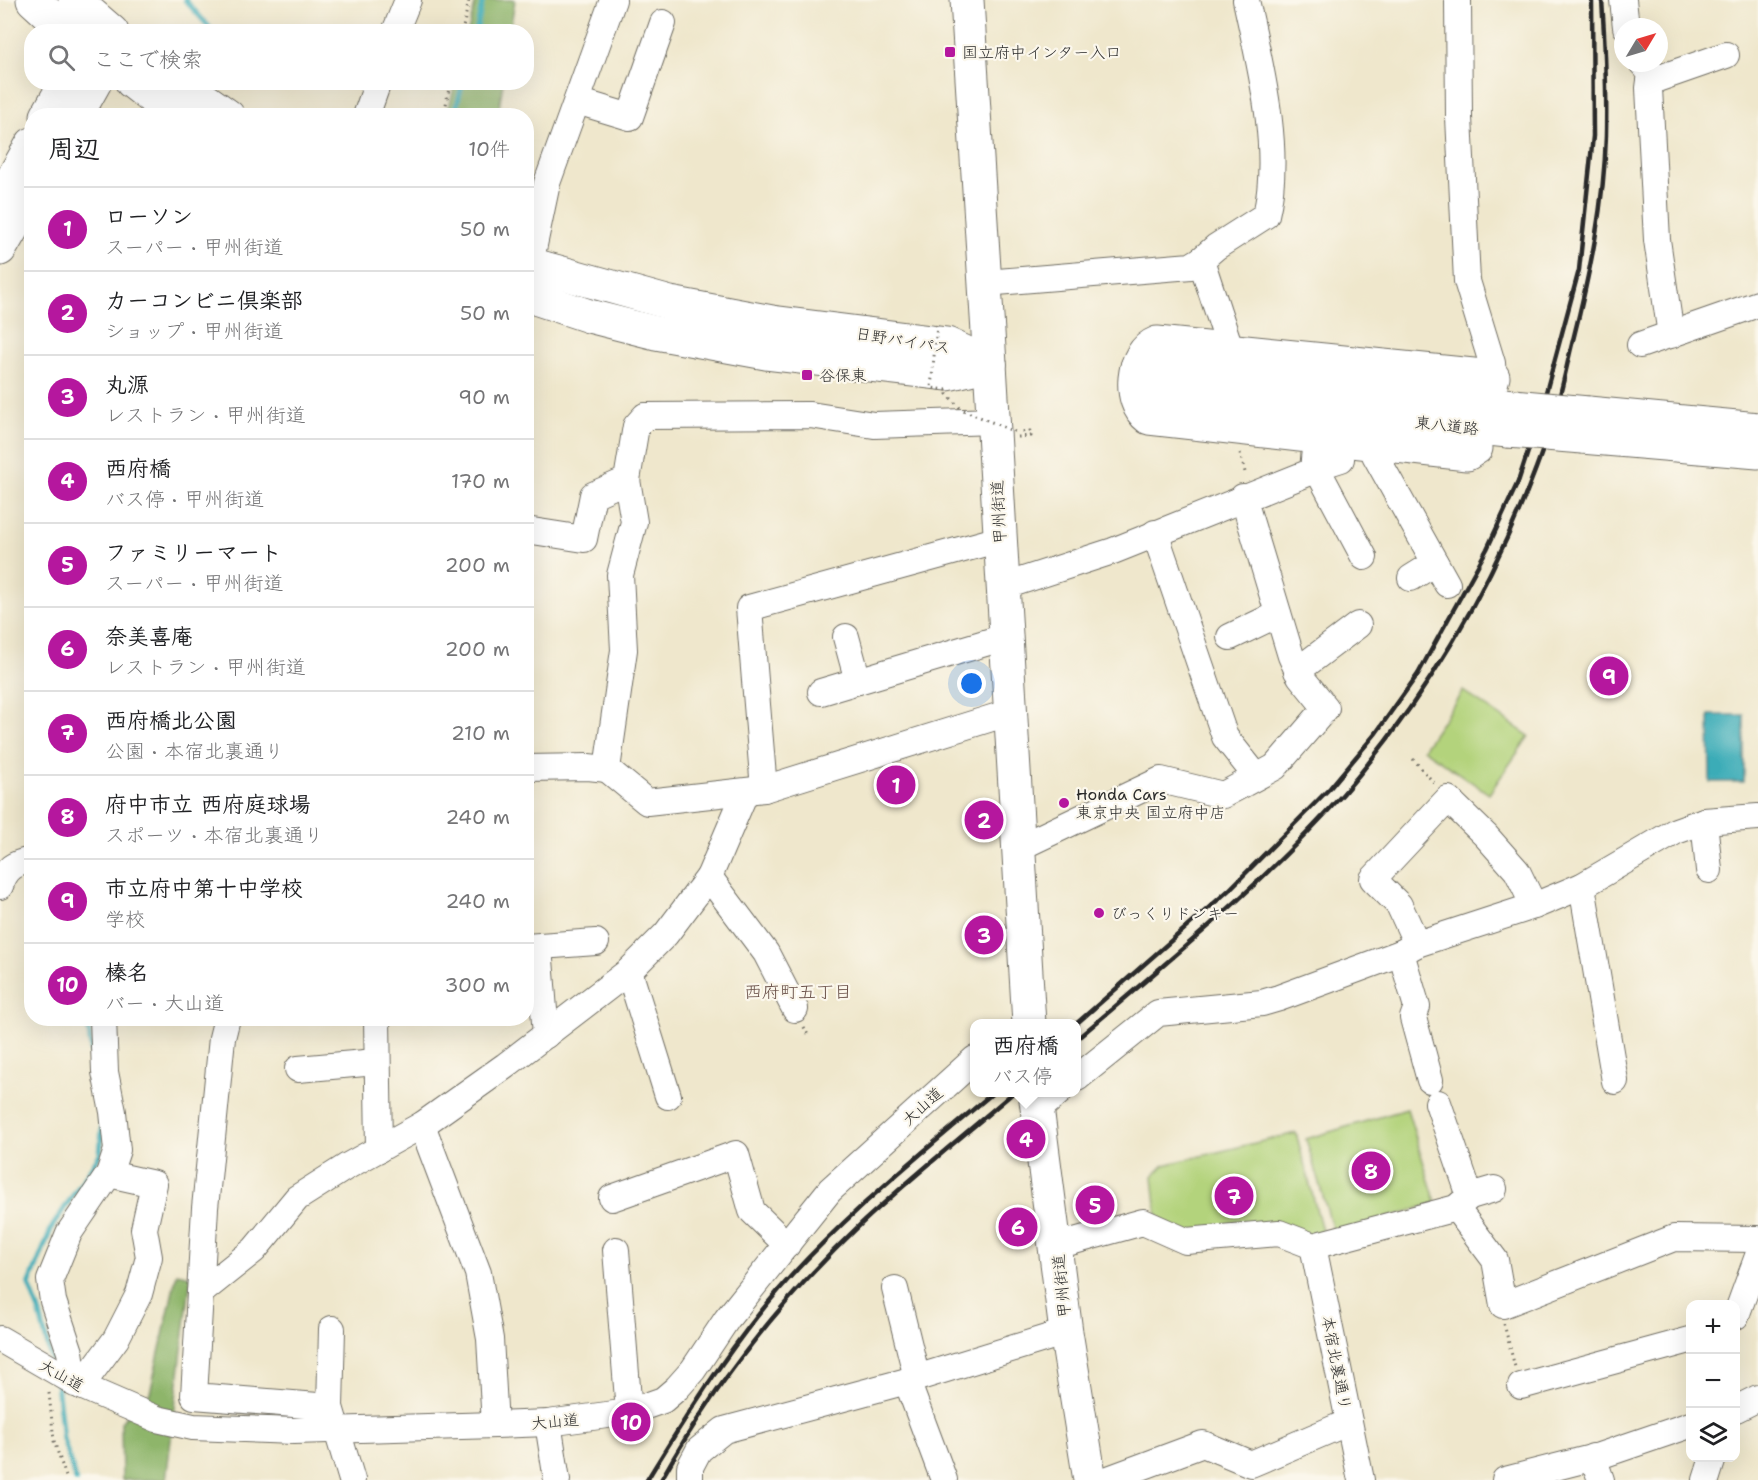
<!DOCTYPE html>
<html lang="ja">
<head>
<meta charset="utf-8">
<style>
	body { margin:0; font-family:"Shantell Sans","Klee One",sans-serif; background:#f2f2f2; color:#202124 }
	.controls { position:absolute; right:18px; bottom:18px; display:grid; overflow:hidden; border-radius:12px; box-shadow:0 6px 24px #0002 }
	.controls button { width:54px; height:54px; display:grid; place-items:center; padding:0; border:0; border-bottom:2px solid #e0e0e0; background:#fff; color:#202124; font:30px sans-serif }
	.compass { position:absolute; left:1614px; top:18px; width:54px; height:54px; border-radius:50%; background:#fff; box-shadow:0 6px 24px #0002; rotate:52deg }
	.you { position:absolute; left:972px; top:684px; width:21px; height:21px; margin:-15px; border:4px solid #fff; border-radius:50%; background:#1a73e8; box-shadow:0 0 0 9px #1a73e833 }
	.badge { display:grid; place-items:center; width:39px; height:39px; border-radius:50%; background:#b5179e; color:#fff; font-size:20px; font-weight:700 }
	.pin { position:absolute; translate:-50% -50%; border:3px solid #fff; box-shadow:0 2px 6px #0006 }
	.popup { position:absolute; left:970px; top:1019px; width:111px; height:78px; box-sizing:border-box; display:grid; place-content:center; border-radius:12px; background:#fff; filter:drop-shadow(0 2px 4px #0005); font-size:20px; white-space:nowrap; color:#757577 }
	.popup b { font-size:22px; color:#202124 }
	.popup::after { content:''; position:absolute; left:50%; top:100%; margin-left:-12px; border:12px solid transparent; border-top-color:#fff }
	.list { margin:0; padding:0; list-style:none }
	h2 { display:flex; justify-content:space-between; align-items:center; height:78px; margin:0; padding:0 24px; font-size:26px }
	h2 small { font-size:20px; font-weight:400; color:#757577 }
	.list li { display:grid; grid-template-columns:39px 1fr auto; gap:18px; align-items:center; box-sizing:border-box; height:84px; padding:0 24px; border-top:2px solid #e0e0e0 }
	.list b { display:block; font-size:22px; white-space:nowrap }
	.list p { margin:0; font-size:20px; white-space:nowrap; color:#757577 }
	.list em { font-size:20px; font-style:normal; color:#757577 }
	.icon { flex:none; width:33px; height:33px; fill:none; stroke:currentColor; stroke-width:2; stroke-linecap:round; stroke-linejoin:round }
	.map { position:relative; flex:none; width:1758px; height:1480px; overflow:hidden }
	.search { position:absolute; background:#fff; box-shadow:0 6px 24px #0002; left:24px; top:24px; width:510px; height:66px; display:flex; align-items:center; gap:15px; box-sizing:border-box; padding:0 21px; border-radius:24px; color:#757577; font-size:22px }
	.panel { position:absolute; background:#fff; box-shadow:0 6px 24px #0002; left:24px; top:108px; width:510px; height:918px; border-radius:24px }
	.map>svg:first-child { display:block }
	.green { fill:#b3d37b; stroke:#6f7f53; stroke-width:1.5 }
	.forest { fill:#8eb56b; stroke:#5c704b; stroke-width:1.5 }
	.water { fill:#3bacb7; stroke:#336c71; stroke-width:1.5 }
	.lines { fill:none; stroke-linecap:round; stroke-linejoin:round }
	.stream { stroke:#3bacb7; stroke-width:5 }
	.minor-casing { stroke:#706d63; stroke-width:28 }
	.major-casing { stroke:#706d63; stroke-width:35 }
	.highway-casing { stroke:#706d63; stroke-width:35 }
	.path { stroke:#706d63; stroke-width:3; stroke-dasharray:1.5 4.5; stroke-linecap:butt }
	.minor { stroke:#fff; stroke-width:26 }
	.major { stroke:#fff; stroke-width:33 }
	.highway { stroke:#fff; stroke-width:33 }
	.rail { stroke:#2b2b2b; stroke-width:4.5 }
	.major-bridge-casing { stroke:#706d63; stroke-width:35; stroke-linecap:butt }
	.path-bridge { stroke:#706d63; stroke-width:3; stroke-dasharray:1.5 4.5; stroke-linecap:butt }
	.major-bridge { stroke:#fff; stroke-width:33 }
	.poi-dot { fill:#b5179e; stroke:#fbf7ec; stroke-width:2 }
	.labels { text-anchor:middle; stroke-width:4.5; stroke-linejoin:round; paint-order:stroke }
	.poi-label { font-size:16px; fill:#2b2b2b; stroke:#fbf7ec; text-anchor:start }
	.street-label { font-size:16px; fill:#2b2b2b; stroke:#fbf7ec }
	.neighbourhood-label { font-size:18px; fill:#695048; stroke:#fbf7ec }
</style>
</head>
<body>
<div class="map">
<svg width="1758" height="1480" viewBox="0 0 1758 1480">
	<rect width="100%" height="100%" fill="#fbf7ec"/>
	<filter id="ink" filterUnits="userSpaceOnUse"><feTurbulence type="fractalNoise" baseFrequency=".0167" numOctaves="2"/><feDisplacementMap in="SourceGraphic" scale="12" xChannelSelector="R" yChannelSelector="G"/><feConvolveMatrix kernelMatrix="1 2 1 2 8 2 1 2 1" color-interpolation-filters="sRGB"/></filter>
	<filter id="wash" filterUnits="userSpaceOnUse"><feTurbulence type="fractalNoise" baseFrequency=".008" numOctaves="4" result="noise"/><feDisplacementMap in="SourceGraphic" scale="24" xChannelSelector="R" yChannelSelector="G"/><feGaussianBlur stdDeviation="1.35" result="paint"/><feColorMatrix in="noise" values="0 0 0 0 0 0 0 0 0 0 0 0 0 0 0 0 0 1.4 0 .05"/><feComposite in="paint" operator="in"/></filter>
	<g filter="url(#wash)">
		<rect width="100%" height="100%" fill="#efe7cc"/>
		<!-- green -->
		<g class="green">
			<path d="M1463 691 1529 736 1489 794 1423 749Z"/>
			<path d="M1407 1109 1436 1203 1334 1234 1306 1139Z"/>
			<path d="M1296 1133 1323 1234 1185 1240 1157 1215 1153 1176 1164 1165Z"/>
		</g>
		<!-- forest -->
		<g class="forest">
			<path d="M476 0H515L510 31H468Z"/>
			<path d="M455 83H503L498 115H447Z"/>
			<path d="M177 1273 191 1276 166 1480H122L121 1422 150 1393Z"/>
		</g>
		<!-- water -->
		<path class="water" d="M1709 715H1744V782H1710Z"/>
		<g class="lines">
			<!-- stream -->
			<g class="stream">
				<path d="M185 0 210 28 208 32"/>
				<path d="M476 32 483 0"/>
				<path d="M223 82 224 85"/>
				<path d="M454 116 463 82"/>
				<path d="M87 1018 92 1056"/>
				<path d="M51 1360 40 1314 29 1285 52 1227 100 1154 102 1130 99 1103"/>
				<path d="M57 1383 63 1439 76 1480"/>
			</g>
		</g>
	</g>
	<g filter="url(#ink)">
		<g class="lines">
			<!-- minor casing -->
			<g class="minor-casing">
				<g id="minor">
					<path d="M1458 0 1459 117 1467 281 1492 363 1493 377"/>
					<path d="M1623 0 1626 27"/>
					<path d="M395 32 408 0"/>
					<path d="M1642 63 1657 79 1726 55"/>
					<path d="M1651 73 1649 88 1657 240 1671 335"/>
					<path d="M577 101 630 117 663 23"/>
					<path d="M366 116 378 82"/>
					<path d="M530 264 547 183 613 0"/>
					<path d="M985 283 1191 266 1201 260"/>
					<path d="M1640 345 1758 304"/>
					<path d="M1227 350V339L1201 260 1216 247 1266 215C1282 149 1260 65 1246 0"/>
					<path d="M1376 443 1375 455 1447 584"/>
					<path d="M1341 459 1316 467 1364 557"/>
					<path d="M627 480 634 522 620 575 624 650 607 769 647 802 764 789 1011 712"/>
					<path d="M526 530 584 539 593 495 627 480 636 426 645 416 810 415 874 425 994 421"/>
					<path d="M1155 533 1225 737 1256 776"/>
					<path d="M1411 578 1435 563"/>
					<path d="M1002 587 1113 551 1313 471 1316 437"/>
					<path d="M846 637 858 681"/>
					<path d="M1230 637 1278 614"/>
					<path d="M1297 671 1358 625"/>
					<path d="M821 692 1005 637"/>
					<path d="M526 768 588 767 607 769"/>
					<path d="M764 789 749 608 1000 539"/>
					<path d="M1704 821 1709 870"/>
					<path d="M1020 847 1161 780 1223 795 1275 767 1326 708 1300 676 1291 656 1243 497"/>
					<path d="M709 877 766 953 795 1009"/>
					<path d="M0 886C6 868 14 863 32 860"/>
					<path d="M1582 886 1615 1081"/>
					<path d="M1417 944 1399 905 1373 879 1448 799 1486 836 1517 871 1534 906"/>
					<path d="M526 947 596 942"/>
					<path d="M539 947 546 1035"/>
					<path d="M1401 953 1417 1007 1413 1018 1430 1080"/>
					<path d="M629 971 668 1096"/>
					<path d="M227 1018 222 1038 205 1208 194 1396 330 1407 352 1480"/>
					<path d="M377 1018 379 1149"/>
					<path d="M298 1069 376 1062"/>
					<path d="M1077 1078 1158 1013 1262 1003 1279 998 1401 953 1417 944 1534 906 1582 886 1676 831 1704 821 1758 817"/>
					<path d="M1438 1103 1470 1196"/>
					<path d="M1037 1111 1059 1092"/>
					<path d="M422 1125 478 1273 490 1339 495 1425"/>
					<path d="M612 1198 736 1154 752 1211 787 1245"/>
					<path d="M1456 1208 1495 1260 1503 1305 1674 1238 1758 1239"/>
					<path d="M1056 1246 1143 1222 1186 1241 1279 1233 1313 1246 1456 1208 1470 1196 1494 1189"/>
					<path d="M1313 1246 1361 1480"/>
					<path d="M616 1250 629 1412"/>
					<path d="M895 1289 917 1378"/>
					<path d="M200 1293 254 1250 297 1198 346 1167 422 1125 505 1066 629 971 666 934 709 877 745 793"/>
					<path d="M1736 1316 1758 1256"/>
					<path d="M0 1339 81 1386 157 1419 193 1427 294 1431 495 1425 548 1423 629 1412 663 1400 677 1388 693 1370 727 1319 830 1190 975 1059"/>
					<path d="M907 1381 944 1480"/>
					<path d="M75 1384 70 1352 53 1301 50 1280 69 1233 109 1174 117 1150 113 1112 105 1072 103 1018"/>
					<path d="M81 1386 116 1339 139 1294 149 1257 144 1229 154 1184 109 1174"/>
					<path d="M1521 1386 1690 1340"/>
					<path d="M330 1407 332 1329"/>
					<path d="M1736 1409 1758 1398"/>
					<path d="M548 1423 557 1480"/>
					<path d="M1593 1457 1601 1480"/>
					<path d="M690 1480V1467L699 1450 724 1430 907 1381 1066 1332"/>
					<path d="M1106 1480 1203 1444 1251 1464 1349 1422"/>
					<path d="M1505 1480 1599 1456 1690 1425"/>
					<path d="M1706 1480 1713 1458"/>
				</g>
			</g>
			<!-- major casing -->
			<g class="major-casing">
				<g id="major">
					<path d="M967 0 990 364"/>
					<path d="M47 116 66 82"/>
					<path d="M76 116 95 82"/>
					<path d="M0 201 32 144"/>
					<path d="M0 249 32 194"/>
					<path d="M1137 367 1513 406"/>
					<path d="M1136 392 1508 431"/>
					<path d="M1588 413 1758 429"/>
					<path d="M1582 437 1758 452"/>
					<path d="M1476 448 1467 454 1149 418C1127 402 1131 353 1157 343L1493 377 1491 384"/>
				</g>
			</g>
			<!-- highway casing -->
			<g class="highway-casing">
				<g id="highway">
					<path d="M33 0 68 32"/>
					<path d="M75 0 112 32"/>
					<path d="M132 82 176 116"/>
					<path d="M180 82 228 116"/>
					<path d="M526 263 670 303 772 322 947 344 990 364"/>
					<path d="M526 295 589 316 656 333 766 353 948 374 990 364"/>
					<path d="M990 364 1029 1024"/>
					<path d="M1035 1092 1066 1332 1090 1480"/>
				</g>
			</g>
			<!-- path -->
			<g class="path">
				<path d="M462 32 469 0"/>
				<path d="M444 116 450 82"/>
				<path d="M1018 437 1031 436 1030 431 1019 432"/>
				<path d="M1240 453 1246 476"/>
				<path d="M1413 759 1435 784"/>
				<path d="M804 1027 809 1037"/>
				<path d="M1504 1324 1515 1367"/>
				<path d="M49 1393 54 1441 67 1480"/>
			</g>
			<!-- minor -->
			<use href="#minor" class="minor"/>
			<!-- major -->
			<use href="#major" class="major"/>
			<!-- highway -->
			<use href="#highway" class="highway"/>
			<!-- rail -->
			<g class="rail">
				<path d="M1076 1024 1229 890 1330 788 1376 733 1418 674 1487 549 1518 482 1539 418 1579 270 1593 136 1592 0"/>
				<path d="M1077 1039C1168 961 1264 884 1343 794 1437 685 1507 559 1552 423 1561 396 1566 368 1573 340 1590 273 1604 205 1606 135 1607 90 1605 45 1602 0"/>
				<path d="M647 1480C694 1403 744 1324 807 1259 865 1199 930 1146 994 1092"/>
				<path d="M661 1480C714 1385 783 1298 862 1223 911 1178 963 1136 1014 1092"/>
			</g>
			<!-- major-bridge casing -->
			<g class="major-bridge-casing">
				<g id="major-bridge">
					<path d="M1513 406 1588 413"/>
					<path d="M1508 431 1582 437"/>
				</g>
			</g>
			<!-- path-bridge -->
			<path class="path-bridge" d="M937 325 931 388 948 390 947 394 961 409 1015 432"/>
			<!-- major-bridge -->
			<use href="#major-bridge" class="major-bridge"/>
		</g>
	</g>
	<!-- markers -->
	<g class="poi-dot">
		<rect x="944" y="46" width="12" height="12" rx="3"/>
		<rect x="801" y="369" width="12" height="12" rx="3"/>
		<circle cx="1064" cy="803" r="6"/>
		<circle cx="1099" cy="913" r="6"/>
	</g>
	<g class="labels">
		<!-- poi labels -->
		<g class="poi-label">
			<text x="962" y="58">国立府中インター入口</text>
			<text x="819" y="381">谷保東</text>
			<text x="1076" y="800">Honda Cars<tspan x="1076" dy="18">東京中央 国立府中店</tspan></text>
			<text x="1111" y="919">びっくりドンキー</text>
		</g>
		<!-- street labels -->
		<g class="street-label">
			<text transform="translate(903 340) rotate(9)" y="6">日野バイパス</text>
			<text transform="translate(1447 425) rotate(6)" y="6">東八道路</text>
			<text transform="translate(998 512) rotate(-93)" y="6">甲州街道</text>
			<text transform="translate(922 1106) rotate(-42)" y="6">大山道</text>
			<text transform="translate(1061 1286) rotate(-96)" y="6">甲州街道</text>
			<text transform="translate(1337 1363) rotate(79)" y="6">本宿北裏通り</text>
			<text transform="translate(62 1375) rotate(29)" y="6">大山道</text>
			<text transform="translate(555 1421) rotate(-5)" y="6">大山道</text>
		</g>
		<!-- neighbourhood labels -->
		<g class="neighbourhood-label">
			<text x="798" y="998">西府町五丁目</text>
		</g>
	</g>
</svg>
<div class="controls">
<button>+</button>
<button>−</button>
<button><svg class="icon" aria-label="layers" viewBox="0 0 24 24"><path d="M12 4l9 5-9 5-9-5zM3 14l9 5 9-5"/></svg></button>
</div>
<svg class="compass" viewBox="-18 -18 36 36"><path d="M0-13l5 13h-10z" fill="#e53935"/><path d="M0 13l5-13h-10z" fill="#757577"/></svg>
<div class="you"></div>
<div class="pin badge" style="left:896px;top:785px">1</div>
<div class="pin badge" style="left:984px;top:820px">2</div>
<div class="pin badge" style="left:984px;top:935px">3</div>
<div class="pin badge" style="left:1026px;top:1139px">4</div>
<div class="popup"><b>西府橋</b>バス停</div>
<div class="pin badge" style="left:1095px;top:1205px">5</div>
<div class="pin badge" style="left:1018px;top:1227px">6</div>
<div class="pin badge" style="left:1234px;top:1196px">7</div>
<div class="pin badge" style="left:1371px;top:1171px">8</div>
<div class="pin badge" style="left:1609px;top:676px">9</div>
<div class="pin badge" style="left:631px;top:1422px">10</div>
<div class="search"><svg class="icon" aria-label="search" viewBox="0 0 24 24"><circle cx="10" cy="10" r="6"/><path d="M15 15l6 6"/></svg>ここで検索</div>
<section class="panel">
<h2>周辺<small>10件</small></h2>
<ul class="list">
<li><span class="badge">1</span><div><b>ローソン</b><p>スーパー · 甲州街道</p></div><em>50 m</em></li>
<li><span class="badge">2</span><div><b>カーコンビニ倶楽部</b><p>ショップ · 甲州街道</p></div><em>50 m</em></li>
<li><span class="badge">3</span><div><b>丸源</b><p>レストラン · 甲州街道</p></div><em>90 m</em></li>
<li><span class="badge">4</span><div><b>西府橋</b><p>バス停 · 甲州街道</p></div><em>170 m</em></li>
<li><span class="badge">5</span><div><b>ファミリーマート</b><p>スーパー · 甲州街道</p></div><em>200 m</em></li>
<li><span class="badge">6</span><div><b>奈美喜庵</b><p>レストラン · 甲州街道</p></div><em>200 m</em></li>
<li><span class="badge">7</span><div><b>西府橋北公園</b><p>公園 · 本宿北裏通り</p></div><em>210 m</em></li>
<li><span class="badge">8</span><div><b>府中市立 西府庭球場</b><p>スポーツ · 本宿北裏通り</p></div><em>240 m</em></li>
<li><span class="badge">9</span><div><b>市立府中第十中学校</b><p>学校</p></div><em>240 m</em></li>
<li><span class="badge">10</span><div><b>榛名</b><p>バー · 大山道</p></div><em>300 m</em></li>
</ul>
</section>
</div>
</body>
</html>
